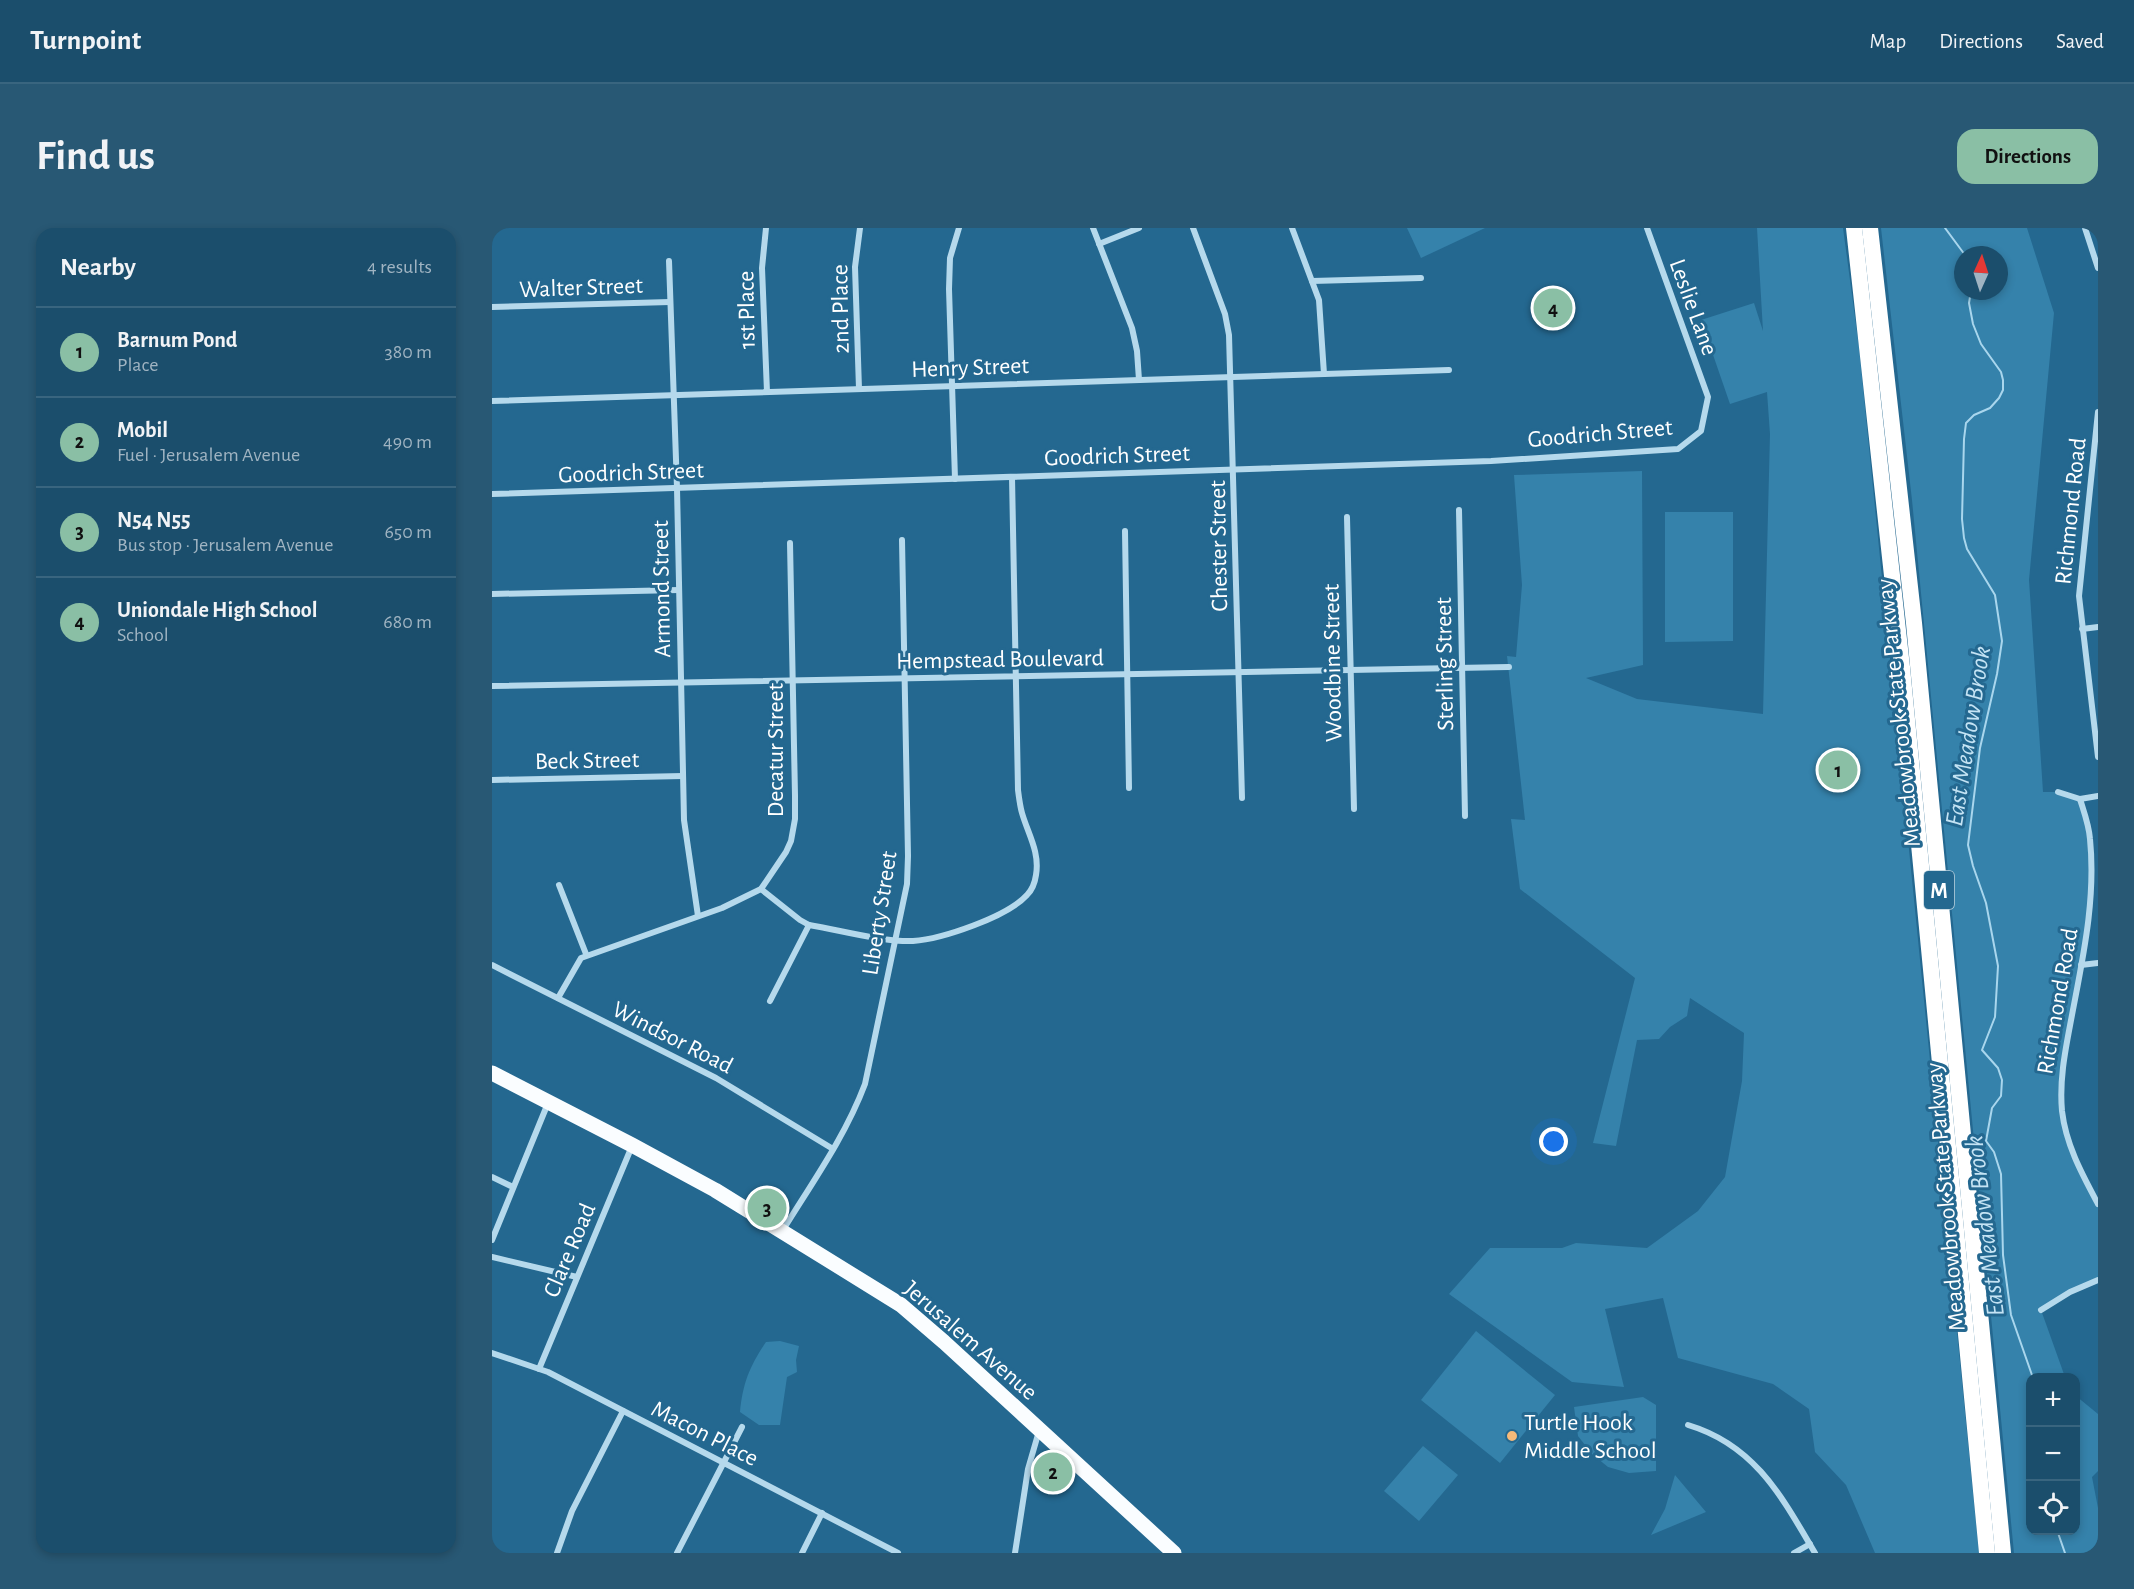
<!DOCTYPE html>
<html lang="en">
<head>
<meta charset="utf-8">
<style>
	body { margin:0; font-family:"Alegreya Sans",sans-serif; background:#285874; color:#f1f3f6 }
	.controls { position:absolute; right:18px; bottom:18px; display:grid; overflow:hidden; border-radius:12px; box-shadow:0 3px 9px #0003 }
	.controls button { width:54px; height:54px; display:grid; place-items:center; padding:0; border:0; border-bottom:2px solid #39657f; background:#1b4e6c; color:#f1f3f6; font:30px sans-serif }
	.compass { position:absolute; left:1462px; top:18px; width:54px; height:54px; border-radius:50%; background:#1b4e6c; box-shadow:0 3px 9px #0003; rotate:3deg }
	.you { position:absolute; left:1062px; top:914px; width:21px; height:21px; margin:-15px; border:4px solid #fff; border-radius:50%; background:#1a73e8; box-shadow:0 0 0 9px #1a73e833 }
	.badge { display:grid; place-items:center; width:39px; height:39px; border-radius:50%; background:#8abfa5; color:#111; font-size:20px; font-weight:700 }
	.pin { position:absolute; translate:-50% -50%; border:3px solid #fff; box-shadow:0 2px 6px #0006 }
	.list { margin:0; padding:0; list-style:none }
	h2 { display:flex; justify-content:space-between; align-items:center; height:78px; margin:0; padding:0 24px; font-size:26px }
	h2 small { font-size:20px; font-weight:400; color:#a0b4c2 }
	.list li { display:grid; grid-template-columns:39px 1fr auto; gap:18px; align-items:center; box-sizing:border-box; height:90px; padding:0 24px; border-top:2px solid #39657f }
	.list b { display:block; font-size:22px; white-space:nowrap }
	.list p { margin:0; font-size:20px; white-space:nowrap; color:#a0b4c2 }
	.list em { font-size:20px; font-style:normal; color:#a0b4c2 }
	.icon { flex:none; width:33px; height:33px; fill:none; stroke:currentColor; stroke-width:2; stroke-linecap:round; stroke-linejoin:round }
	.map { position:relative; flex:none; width:1606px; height:1325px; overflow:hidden; border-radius:18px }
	header { display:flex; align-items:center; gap:36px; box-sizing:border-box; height:84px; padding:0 30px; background:#1b4e6c; border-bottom:2px solid #39657f }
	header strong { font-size:28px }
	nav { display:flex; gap:33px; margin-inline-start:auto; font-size:21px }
	.intro { display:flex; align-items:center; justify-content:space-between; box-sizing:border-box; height:144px; padding:0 36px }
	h1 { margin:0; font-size:42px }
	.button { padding:15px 27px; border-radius:18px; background:#8abfa5; color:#111; font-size:21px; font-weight:700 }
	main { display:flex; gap:36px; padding:0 36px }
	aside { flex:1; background:#1b4e6c; border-radius:18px; box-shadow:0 3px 9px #0003 }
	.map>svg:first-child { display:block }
	.green { fill:#3582ab; fill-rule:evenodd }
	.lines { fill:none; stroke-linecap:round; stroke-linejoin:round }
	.stream { stroke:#a9d6ed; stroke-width:2 }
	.minor { stroke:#b5d9ec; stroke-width:6 }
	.primary { stroke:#fafdff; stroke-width:15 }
	.motorway { stroke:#fff; stroke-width:16 }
	.poi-dot { fill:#f6ba79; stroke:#246890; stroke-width:2 }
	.labels { text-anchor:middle; stroke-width:6; stroke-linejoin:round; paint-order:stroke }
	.shield { fill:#246890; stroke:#bdd2de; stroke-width:1.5 }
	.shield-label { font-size:22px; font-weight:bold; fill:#fff }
	.street-label { font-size:24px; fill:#fff; stroke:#246890 }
	.poi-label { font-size:24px; fill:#fff; stroke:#246890; text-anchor:start }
	.water-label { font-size:26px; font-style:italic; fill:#c4e3f4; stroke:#246890 }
</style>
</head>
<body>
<header>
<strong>Turnpoint</strong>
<nav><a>Map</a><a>Directions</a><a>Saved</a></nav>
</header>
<div class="intro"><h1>Find us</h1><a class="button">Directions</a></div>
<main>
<aside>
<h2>Nearby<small>4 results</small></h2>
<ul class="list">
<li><span class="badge">1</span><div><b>Barnum Pond</b><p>Place</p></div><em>380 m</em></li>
<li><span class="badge">2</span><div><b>Mobil</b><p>Fuel · Jerusalem Avenue</p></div><em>490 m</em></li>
<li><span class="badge">3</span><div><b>N54 N55</b><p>Bus stop · Jerusalem Avenue</p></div><em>650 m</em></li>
<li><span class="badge">4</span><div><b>Uniondale High School</b><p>School</p></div><em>680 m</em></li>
</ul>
</aside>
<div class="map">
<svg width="1606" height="1325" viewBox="0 0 1606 1325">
	<rect width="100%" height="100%" fill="#246890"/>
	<!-- green -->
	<g class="green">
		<path d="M915 0H993L929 30Z"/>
		<path d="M1265 0H1351L1367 119 1487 1325H1383L1354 1257 1323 1224 1317 1181 1281 1156 1186 1130 1171 1070 1113 1081 1132 1159 1080 1154 957 1066 998 1020H1070L1084 1015 1155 1020 1206 983 1233 949 1250 853 1252 805 1198 770 1195 788 1178 799 1167 811 1145 812 1124 918 1101 915 1143 750 1028 661 1019 591 1033 592 1015 428 1024 429 1030 357 1022 247 1150 243 1151 437 1094 450 1145 471 1271 486 1278 206 1275 164 1238 176 1209 92 1262 75 1271 103Z"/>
		<path d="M1389 0H1535L1562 85 1537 352 1551 564H1566L1588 571 1596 599 1600 655 1569 859 1577 914 1606 976V1052L1549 1082 1573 1149 1538 1150V1302H1584V1168L1606 1186V1243L1600 1249 1606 1280V1325H1522L1420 272ZM1471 27H1507V63H1471Z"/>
		<path d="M1173 284H1241V413L1173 414Z"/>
		<path d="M984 1103 1063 1167 1008 1235 929 1172Z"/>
		<path d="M288 1113 307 1118 304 1132 305 1144 295 1149 288 1197H267L248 1184C251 1154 258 1138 274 1114Z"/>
		<path d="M1151 1169 1164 1177V1243L1137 1245 1116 1239 1100 1226 1086 1208 1082 1179Z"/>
		<path d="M931 1218 966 1247 927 1293 892 1263Z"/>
		<path d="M1183 1247 1214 1284 1159 1307 1173 1281Z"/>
	</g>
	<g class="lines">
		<!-- stream -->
		<g class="stream">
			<path d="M1453 0 1473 27"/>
			<path d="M1479 63 1477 75 1481 96 1489 116 1509 144 1511 152V162L1507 170 1498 180 1482 187 1474 195 1472 211 1470 291 1472 310 1475 321 1503 367 1510 413 1505 446 1488 520 1476 617 1481 638 1494 675 1506 738 1503 789 1490 822 1506 840 1510 852 1509 868 1500 880 1494 913 1502 924 1509 946 1511 1027 1519 1087 1541 1150"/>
			<path d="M1565 1302 1573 1325"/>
		</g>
		<!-- minor -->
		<g class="minor">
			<path d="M274 0 270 40 275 164"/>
			<path d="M601 0 640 100 645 123 647 152"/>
			<path d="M701 0 733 86 737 107 750 570"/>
			<path d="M800 0 827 72 832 146"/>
			<path d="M1593 0 1606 40"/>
			<path d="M607 16 647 0"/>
			<path d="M177 33 185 260 192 592 206 688"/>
			<path d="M820 53 929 50"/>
			<path d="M0 79 178 74"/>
			<path d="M367 161 363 39 368 0"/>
			<path d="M0 173 957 142"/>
			<path d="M1606 184 1587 368 1606 529"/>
			<path d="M463 251 457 61 458 30 467 0"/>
			<path d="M0 266 999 233 1186 221 1209 203 1216 169 1155 0"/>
			<path d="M967 282 973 588"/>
			<path d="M855 289 862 581"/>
			<path d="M633 303 637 560"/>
			<path d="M0 366 187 362"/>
			<path d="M1590 401 1606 399"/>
			<path d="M0 458 1017 439"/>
			<path d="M0 552 191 548"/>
			<path d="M1566 564 1588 571 1606 568"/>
			<path d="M1588 571C1592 584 1597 597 1598 611 1604 671 1591 729 1580 787 1574 819 1567 850 1570 883 1574 917 1590 946 1606 976"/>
			<path d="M67 657 94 726"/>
			<path d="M269 661 308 692 317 697C348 702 390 714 421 713 450 711 515 689 535 667 540 662 543 654 544 647 548 624 536 606 530 585 528 578 527 570 526 562L520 249"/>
			<path d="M0 737 224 850 341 921"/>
			<path d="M1589 737 1606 735"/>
			<path d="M66 770 89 730 230 680 269 661 294 624 299 613 303 591V568L298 315"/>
			<path d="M278 773 317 697"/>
			<path d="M0 949 21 959"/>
			<path d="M291 1002C320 955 353 909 373 856L415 656 416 628 410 312"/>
			<path d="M0 1012 56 875"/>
			<path d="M0 1029 85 1049"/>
			<path d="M1549 1082 1578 1064 1606 1052"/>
			<path d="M0 1125 56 1144 406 1325"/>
			<path d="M47 1141 140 918"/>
			<path d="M1196 1197C1263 1217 1290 1269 1323 1325"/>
			<path d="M65 1325 80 1283 131 1183"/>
			<path d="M185 1325 250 1199"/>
			<path d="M310 1325 330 1285"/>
			<path d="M523 1325 536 1241 547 1203"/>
			<path d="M1302 1325 1318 1316"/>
		</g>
		<!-- primary -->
		<path class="primary" d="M0 845 140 917 223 962 409 1077 452 1114 682 1325"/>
		<!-- motorway -->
		<g class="motorway">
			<path d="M1362 0 1410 439 1495 1325"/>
			<path d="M1378 0 1422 395 1511 1325"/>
		</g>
	</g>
	<!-- markers -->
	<circle class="poi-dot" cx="1020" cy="1208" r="6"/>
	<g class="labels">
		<!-- shield labels -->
		<rect class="shield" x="1432" y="643" width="30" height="38" rx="4.5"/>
		<g class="shield-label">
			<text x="1447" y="670">M</text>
		</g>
		<!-- street labels -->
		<g class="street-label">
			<text transform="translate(89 59) rotate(-2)" y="8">Walter Street</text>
			<text transform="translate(1202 79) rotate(70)" y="8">Leslie Lane</text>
			<text transform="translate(348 81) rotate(-91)" y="8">2nd Place</text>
			<text transform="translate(254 82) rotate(-91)" y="8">1st Place</text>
			<text transform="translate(478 139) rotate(-2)" y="8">Henry Street</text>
			<text transform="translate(1108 205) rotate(-5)" y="8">Goodrich Street</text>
			<text transform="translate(625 227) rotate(-2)" y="8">Goodrich Street</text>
			<text transform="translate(139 244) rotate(-2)" y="8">Goodrich Street</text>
			<text transform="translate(1578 283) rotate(-84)" y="8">Richmond Road</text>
			<text transform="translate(726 318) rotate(-91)" y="8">Chester Street</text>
			<text transform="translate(169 361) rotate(-91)" y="8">Armond Street</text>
			<text transform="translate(508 431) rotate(-1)" y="8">Hempstead Boulevard</text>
			<text transform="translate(840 435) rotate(-91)" y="8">Woodbine Street</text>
			<text transform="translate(952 436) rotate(-91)" y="8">Sterling Street</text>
			<text transform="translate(1406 485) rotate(-96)" y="8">Meadowbrook State Parkway</text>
			<text transform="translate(283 522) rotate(-90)" y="8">Decatur Street</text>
			<text transform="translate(95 532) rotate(-1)" y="8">Beck Street</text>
			<text transform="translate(387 685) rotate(-81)" y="8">Liberty Street</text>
			<text transform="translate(1565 773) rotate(-80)" y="8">Richmond Road</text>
			<text transform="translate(181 809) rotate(27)" y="8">Windsor Road</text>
			<text transform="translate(1453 969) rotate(-95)" y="8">Meadowbrook State Parkway</text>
			<text transform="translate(77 1022) rotate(-67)" y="8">Clare Road</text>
			<text transform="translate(479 1112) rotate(41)" y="8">Jerusalem Avenue</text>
			<text transform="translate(213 1205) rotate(27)" y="8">Macon Place</text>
		</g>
		<!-- poi labels -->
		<g class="poi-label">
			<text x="1032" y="1202">Turtle Hook<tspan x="1032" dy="28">Middle School</tspan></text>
		</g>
		<!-- water labels -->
		<g class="water-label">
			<text transform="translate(1475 508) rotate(-81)" y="9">East Meadow Brook</text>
			<text transform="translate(1492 998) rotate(-97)" y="9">East Meadow Brook</text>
		</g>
	</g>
</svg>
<div class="controls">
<button>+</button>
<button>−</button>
<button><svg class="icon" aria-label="locate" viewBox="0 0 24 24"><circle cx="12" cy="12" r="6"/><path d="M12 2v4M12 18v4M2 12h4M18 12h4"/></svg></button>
</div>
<svg class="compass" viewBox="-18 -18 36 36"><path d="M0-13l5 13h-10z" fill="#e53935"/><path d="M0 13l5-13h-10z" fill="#a0b4c2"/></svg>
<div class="you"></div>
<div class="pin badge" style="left:1346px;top:542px">1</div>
<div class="pin badge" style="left:561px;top:1244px">2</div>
<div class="pin badge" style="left:275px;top:980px">3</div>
<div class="pin badge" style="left:1061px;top:80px">4</div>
</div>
</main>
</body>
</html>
